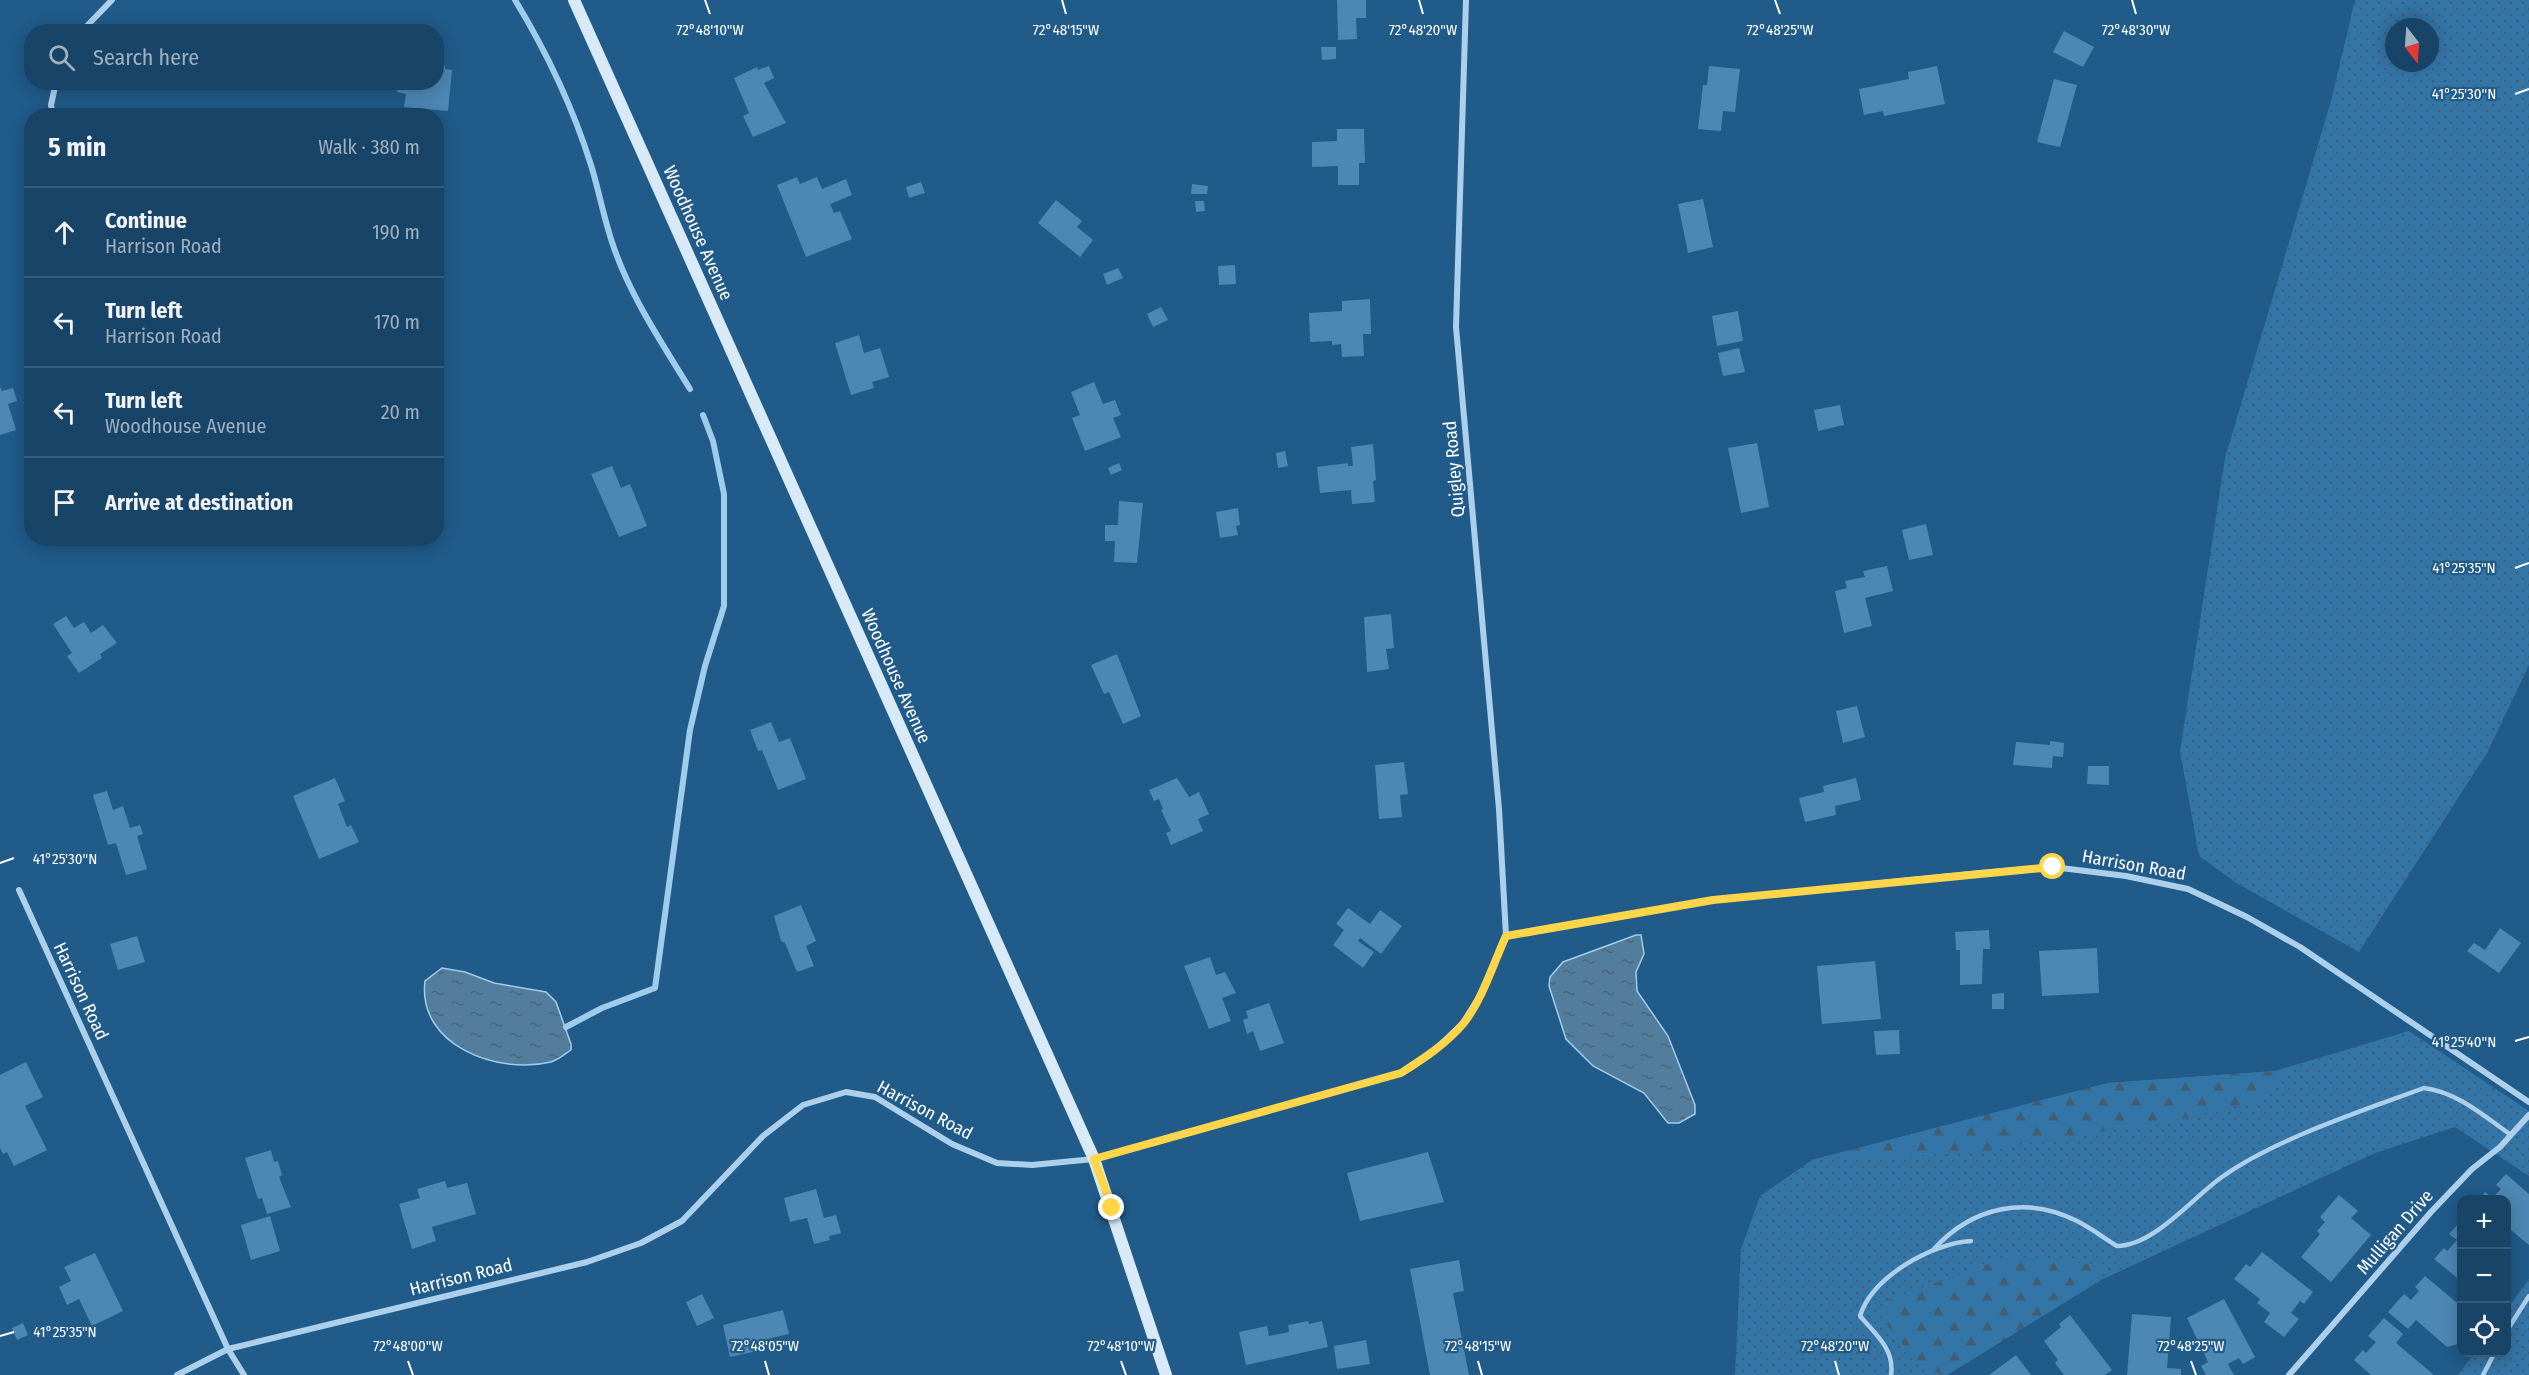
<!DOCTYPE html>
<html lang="en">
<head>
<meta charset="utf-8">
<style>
	body { margin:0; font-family:"Fira Sans Condensed",sans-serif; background:#214b6e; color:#f1f3f6 }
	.controls { position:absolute; right:18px; bottom:18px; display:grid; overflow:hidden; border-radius:12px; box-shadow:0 3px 15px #0003 }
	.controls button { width:54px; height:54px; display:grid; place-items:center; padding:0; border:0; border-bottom:2px solid #365c7c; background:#184468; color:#f1f3f6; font:30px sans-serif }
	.compass { position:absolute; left:2385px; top:18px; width:54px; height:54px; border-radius:50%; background:#184468; box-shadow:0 3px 15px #0003; rotate:163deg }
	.stop { position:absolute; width:18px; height:18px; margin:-14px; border:4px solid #ffd54a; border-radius:50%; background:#fff }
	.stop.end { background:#ffd54a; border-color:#fff; box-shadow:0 2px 6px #0008 }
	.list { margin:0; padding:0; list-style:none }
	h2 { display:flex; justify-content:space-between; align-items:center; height:78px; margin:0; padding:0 24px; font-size:26px }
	h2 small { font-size:20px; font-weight:400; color:#9fb0c0 }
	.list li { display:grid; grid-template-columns:39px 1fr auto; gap:18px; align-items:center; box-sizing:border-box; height:90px; padding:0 24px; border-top:2px solid #365c7c }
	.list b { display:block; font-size:22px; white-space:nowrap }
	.list p { margin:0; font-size:20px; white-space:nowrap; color:#9fb0c0 }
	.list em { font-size:20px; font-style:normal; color:#9fb0c0 }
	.icon { flex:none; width:33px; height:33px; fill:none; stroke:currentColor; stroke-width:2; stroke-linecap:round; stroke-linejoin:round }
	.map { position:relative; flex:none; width:2529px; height:1375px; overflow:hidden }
	.search { position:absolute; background:#184468; box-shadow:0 3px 15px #0003; left:24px; top:24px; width:420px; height:66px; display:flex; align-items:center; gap:15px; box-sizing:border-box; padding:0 21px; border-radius:24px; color:#9fb0c0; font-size:22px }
	.panel { position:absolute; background:#184468; box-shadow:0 3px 15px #0003; left:24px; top:108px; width:420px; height:438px; border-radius:24px }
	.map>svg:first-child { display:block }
	.grass { fill:url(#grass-dots); fill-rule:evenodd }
	.forest { fill:url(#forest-firs) }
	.water { fill:url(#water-ripples); stroke:#a0ccec; stroke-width:1.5 }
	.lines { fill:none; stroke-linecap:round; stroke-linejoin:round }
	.stream { stroke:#a0ccec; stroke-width:6 }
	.building { fill:#4d87b3 }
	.service { stroke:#acd0eb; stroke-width:4.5 }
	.minor { stroke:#acd0eb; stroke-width:6 }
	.secondary { stroke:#d8eaf8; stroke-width:12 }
	.route { stroke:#ffd54a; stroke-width:8 }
	.ticks { fill:none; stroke:#fff; stroke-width:2 }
	.labels { text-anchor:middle; stroke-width:4.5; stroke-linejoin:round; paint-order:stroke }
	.street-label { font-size:18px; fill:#fff; stroke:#205b8a }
	.ticks-label { font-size:15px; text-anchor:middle; fill:#fff; stroke:#205b8a; stroke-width:4.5; stroke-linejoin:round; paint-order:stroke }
</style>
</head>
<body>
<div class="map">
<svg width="2529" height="1375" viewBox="0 0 2529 1375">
	<defs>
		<pattern id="grass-dots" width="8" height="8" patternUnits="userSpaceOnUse" patternTransform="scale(1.5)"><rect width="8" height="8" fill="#3475a7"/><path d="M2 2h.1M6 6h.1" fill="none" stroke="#415e75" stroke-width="1.8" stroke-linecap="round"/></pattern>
		<pattern id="forest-firs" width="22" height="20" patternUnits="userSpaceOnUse" patternTransform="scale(1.5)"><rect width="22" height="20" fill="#3475a7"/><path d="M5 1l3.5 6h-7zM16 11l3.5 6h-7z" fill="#415e75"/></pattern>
		<pattern id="water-ripples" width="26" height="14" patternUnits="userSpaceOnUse" patternTransform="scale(1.5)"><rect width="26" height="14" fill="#537d9d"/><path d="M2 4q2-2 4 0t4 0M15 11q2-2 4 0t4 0" fill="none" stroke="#506474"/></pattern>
	</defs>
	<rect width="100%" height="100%" fill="#205b8a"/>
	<!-- grass -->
	<g class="grass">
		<path d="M2355 0H2529V665L2487 753 2359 952 2238 884 2199 856 2180 751 2225 458 2331 101ZM2394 27H2430V63H2394Z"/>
		<path d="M2409 1031 2529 1111V1176L2455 1127 2375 1153 2101 1280 1947 1375H1735L1741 1249 1760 1196 1812 1160 2108 1083 2275 1071Z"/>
		<path d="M2529 1279V1375H2458L2475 1353 2506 1352 2507 1309Z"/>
	</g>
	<!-- forest -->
	<g class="forest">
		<path d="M2297 1065 2254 1102 2140 1128 2124 1126 2071 1139 2028 1143 1986 1152 1812 1160 2108 1083 2275 1071Z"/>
		<path d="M2012 1256 2101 1265V1280L1947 1375C1924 1375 1894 1334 1881 1316L1884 1301Z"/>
	</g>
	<!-- water -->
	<g class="water">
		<path d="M1636 935H1641L1644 954 1636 972 1637 991 1668 1036 1695 1105V1114L1679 1123H1668L1644 1093 1593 1066 1566 1039 1549 986 1550 977 1563 962Z"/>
		<path d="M442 968 465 972 494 983 546 992 556 1002 571 1044V1050C565 1054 558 1060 551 1062 497 1075 417 1045 425 981Z"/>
	</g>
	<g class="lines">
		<!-- stream -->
		<g class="stream">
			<path d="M515 0C546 51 573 108 591 165 599 191 604 219 613 245 630 296 662 343 690 389"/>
			<path d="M566 1027 602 1008 655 988 690 730 705 666 724 606V494L713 441 703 415"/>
		</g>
	</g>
	<!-- building -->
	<g class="building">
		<path d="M1337 0H1366V18H1356L1357 39 1338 40Z"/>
		<path d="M2064 31 2094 47 2083 67 2053 52Z"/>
		<path d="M1321 47H1336V59L1322 60Z"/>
		<path d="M436 64 445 65V69L452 70 448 111 404 107 406 94 397 92 398 82H436Z"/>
		<path d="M769 66 774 78 764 83 786 123 753 137 743 116 749 113 734 78 757 67 758 70Z"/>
		<path d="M1709 66 1740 69 1735 112 1723 111 1721 131 1698 129 1703 85H1707Z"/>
		<path d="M1937 66 1945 104 1884 116 1883 111 1864 115 1859 89 1909 79 1908 72Z"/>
		<path d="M2054 79 2077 85 2060 147 2037 142Z"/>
		<path d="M178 110 204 111 203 116H178Z"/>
		<path d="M1337 129H1364L1365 163H1359V185H1338V166L1312 167V142L1337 141Z"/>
		<path d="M797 177 800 184 817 177 822 189 846 179 852 195 830 204 834 213 840 211 852 239 806 257 777 185Z"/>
		<path d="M921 182 925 193 909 198 906 187Z"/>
		<path d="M1192 184 1208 186 1207 194H1191Z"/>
		<path d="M1703 199 1713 247 1688 253 1678 204Z"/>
		<path d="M1056 200 1082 221 1077 227 1093 240 1080 257 1038 223Z"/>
		<path d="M1195 201H1204L1205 211 1196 212Z"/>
		<path d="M1235 265 1236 284 1219 285 1218 266Z"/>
		<path d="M1118 268 1123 278 1107 285 1103 274Z"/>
		<path d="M1370 299 1371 334H1363L1364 356 1342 357 1341 344 1332 345V341L1310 342 1309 313 1342 311V301Z"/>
		<path d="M1161 307 1168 320 1153 327 1147 314Z"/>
		<path d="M1738 311 1743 341 1717 346 1712 316Z"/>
		<path d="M859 335 864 353 880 348 889 377 872 382 874 388 851 395 835 343Z"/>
		<path d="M1739 348 1745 372 1723 376 1718 353Z"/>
		<path d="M1094 382 1103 404 1115 400 1121 415 1113 418 1121 437 1085 451 1072 418 1080 415 1071 392Z"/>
		<path d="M0 387 2 391 13 388 17 401 8 404 16 430 0 435Z"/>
		<path d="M1840 405 1844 425 1818 431 1814 410Z"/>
		<path d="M1757 443 1769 507 1741 513 1728 448Z"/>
		<path d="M1373 444 1376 480 1373 481 1375 502 1352 504 1351 490 1320 493 1317 467 1348 463V466H1353L1351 447Z"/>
		<path d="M1285 451 1288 466 1278 468 1276 453Z"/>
		<path d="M1119 463 1122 470 1111 475 1108 468Z"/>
		<path d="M612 466 621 488 630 484 647 526 619 537 591 474Z"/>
		<path d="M1119 501 1143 503 1137 563 1114 562 1115 541H1105V525H1118Z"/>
		<path d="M1238 508 1240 525 1236 526 1238 535 1220 538 1216 512Z"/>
		<path d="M1926 524 1933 555 1909 560 1902 530Z"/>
		<path d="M1887 566 1893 591 1865 598 1872 626 1844 633 1835 591 1847 588 1845 581 1865 577 1863 571Z"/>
		<path d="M1391 614 1394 648 1386 649 1389 669 1367 672 1364 617Z"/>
		<path d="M66 616 74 628 84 622 91 633 103 625 117 643 100 654 102 658 79 673 67 656 72 653 53 624Z"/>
		<path d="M1117 654 1141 716 1123 724 1109 692 1104 694 1091 665Z"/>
		<path d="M1857 706 1865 737 1843 743 1836 711Z"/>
		<path d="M771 722 779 742 790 738 806 779 778 790 762 750 758 751 750 730Z"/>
		<path d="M2050 741 2064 743 2063 757 2053 756 2052 768 2013 765 2016 742 2050 745Z"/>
		<path d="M1404 762 1408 794 1400 795 1402 817 1379 819 1375 765Z"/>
		<path d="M2088 766H2109V785L2087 784Z"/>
		<path d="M335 778 345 801 338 804 347 827 351 825 359 842 319 859 293 796Z"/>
		<path d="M1177 778 1189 797 1199 792 1209 814 1198 819 1203 831 1171 845 1166 833 1171 831 1161 810 1163 809 1159 799 1154 801 1149 790Z"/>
		<path d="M1856 778 1861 800 1835 806 1836 815 1805 822 1799 798 1824 792 1823 786Z"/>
		<path d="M107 791 113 810 123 806 130 828 140 825 143 834 137 836 147 869 126 875 116 843 108 845 93 795Z"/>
		<path d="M801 905 816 941 806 946 814 966 797 972 785 943 781 941 774 916Z"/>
		<path d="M1348 908 1370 924 1380 910 1402 926 1381 954 1360 938 1358 941 1374 952 1363 968 1333 945 1344 930 1336 924Z"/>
		<path d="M2500 928 2521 943 2499 973 2467 951 2474 943 2485 950Z"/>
		<path d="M1989 930 1990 949H1983L1982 984 1960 985V950H1956L1955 932Z"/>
		<path d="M137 936 145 962 118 970 110 944Z"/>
		<path d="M2097 948 2099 993 2042 996 2039 951Z"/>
		<path d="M1210 957 1216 975 1225 972 1236 993 1222 998 1231 1021 1209 1029 1184 966Z"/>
		<path d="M1875 961 1881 1019 1822 1024 1817 966Z"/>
		<path d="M2004 993V1009H1992V994Z"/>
		<path d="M1269 1003 1284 1043 1260 1051 1253 1031 1247 1034 1243 1020 1248 1018 1246 1011Z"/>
		<path d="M1899 1030 1900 1054 1876 1055 1874 1031Z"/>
		<path d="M26 1062 43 1097 25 1106 47 1150 14 1166 7 1152 3 1154 0 1148V1075Z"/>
		<path d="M271 1150 274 1162 278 1161 282 1175 279 1177 291 1207 267 1214 262 1198 258 1199 245 1158Z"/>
		<path d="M1428 1152 1444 1202 1360 1221 1347 1173Z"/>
		<path d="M2506 1174 2529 1194V1245L2506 1226V1200H2479L2485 1192 2492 1198 2501 1189 2496 1185Z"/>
		<path d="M445 1181 447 1188 467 1183 476 1214 432 1227 436 1241 412 1249 399 1204 420 1198 417 1189Z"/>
		<path d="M816 1189 824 1218 836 1215 841 1233 829 1236 830 1240 814 1244 807 1218 790 1222 784 1198Z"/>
		<path d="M2339 1195 2358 1211 2351 1218 2371 1235 2331 1282 2301 1257 2320 1234 2317 1231 2325 1222 2320 1217Z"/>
		<path d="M270 1216 280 1251 251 1260 241 1225Z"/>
		<path d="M2462 1220V1282L2434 1259 2444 1248 2447 1251 2457 1240 2449 1234Z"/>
		<path d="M2262 1252 2313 1292 2304 1304 2300 1301 2291 1313 2299 1319 2284 1337 2264 1322 2270 1313 2257 1303 2260 1299 2234 1279 2246 1264 2250 1267Z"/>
		<path d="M95 1253 123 1311 92 1326 79 1299 67 1305 59 1287 71 1281 64 1267Z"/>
		<path d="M1459 1260 1464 1291 1453 1293 1469 1375H1430L1410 1269Z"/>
		<path d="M2425 1276 2462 1307V1333L2459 1336 2462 1341 2458 1344 2447 1347 2416 1320 2408 1329 2388 1312 2404 1294 2411 1300 2419 1291 2415 1287Z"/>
		<path d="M702 1294 714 1318 697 1326 686 1302Z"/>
		<path d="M2224 1299 2255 1357 2243 1364 2239 1358 2228 1364 2234 1375H2206L2201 1366 2208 1362 2187 1318Z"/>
		<path d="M783 1310 789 1334 755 1342 757 1351 730 1357 723 1325Z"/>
		<path d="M2132 1314 2171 1317 2167 1368 2181 1369V1375H2127Z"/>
		<path d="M2070 1315 2112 1370 2105 1375H2064L2055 1363 2058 1360 2044 1341 2061 1327 2059 1324Z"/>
		<path d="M2384 1318 2403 1334 2396 1343 2434 1375H2371L2354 1360 2363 1350 2366 1353 2376 1342 2368 1336Z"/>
		<path d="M1308 1321 1309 1324 1322 1321 1328 1347 1246 1365 1239 1332 1267 1326 1269 1336 1289 1332 1288 1325Z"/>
		<path d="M23 1323 28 1335 17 1340 12 1328Z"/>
		<path d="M1366 1340 1370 1364 1337 1369 1334 1346Z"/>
		<path d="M2016 1355 2031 1375H1989Z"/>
	</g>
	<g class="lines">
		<!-- service -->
		<g class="service">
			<path d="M1934 1249C1972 1207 2026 1195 2077 1221 2091 1228 2104 1238 2117 1246 2154 1246 2192 1198 2222 1177 2275 1139 2362 1111 2424 1088 2457 1092 2484 1116 2511 1135"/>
			<path d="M2506 1332 2529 1296"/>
			<path d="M1891 1375C1895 1349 1875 1334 1860 1316 1872 1277 1932 1243 1971 1241"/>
			<path d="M2483 1375 2495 1352"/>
		</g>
		<!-- minor -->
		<g class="minor">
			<path d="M81 32 112 0"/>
			<path d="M53 116 51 105 56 82"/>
			<path d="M19 890 228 1349 244 1375"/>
			<path d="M1506 936 1713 900 1980 873 2053 867 2126 876 2188 889 2247 917 2300 947 2529 1102"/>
			<path d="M177 1375 228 1349 587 1262 641 1243 682 1221 763 1136 803 1105 846 1092 875 1097 952 1144 997 1163 1032 1165 1094 1159 1401 1073 1436 1049 1463 1023 1479 997 1506 936 1499 809 1456 327 1466 0"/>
			<path d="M2289 1375 2431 1212 2472 1169 2500 1147 2529 1115"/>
		</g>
		<!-- secondary -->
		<path class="secondary" d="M574 0 1094 1159 1166 1375"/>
	</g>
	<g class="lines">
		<!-- route -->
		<path class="route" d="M1112 1208 1094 1159 1401 1073C1423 1059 1446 1044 1463 1024 1483 999 1493 964 1506 936L1713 900 2053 867"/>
	</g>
	<!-- ticks -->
	<path class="ticks" d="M705 0 710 14M1062 0 1066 14M1419 0 1423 14M1775 0 1780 14M2132 0 2136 14M2515 94 2529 89M2515 568 2529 563M0 863 14 858M2515 1041 2529 1037M0 1336 14 1332M408 1361 413 1375M765 1361 769 1375M1121 1361 1126 1375M1478 1361 1482 1375M1835 1361 1839 1375M2191 1361 2196 1375"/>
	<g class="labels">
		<!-- street labels -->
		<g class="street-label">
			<text transform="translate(698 233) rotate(66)" y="6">Woodhouse Avenue</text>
			<text transform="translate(1454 469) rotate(-95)" y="6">Quigley Road</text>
			<text transform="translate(896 676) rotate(66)" y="6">Woodhouse Avenue</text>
			<text transform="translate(2134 865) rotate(10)" y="6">Harrison Road</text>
			<text transform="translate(81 991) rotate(65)" y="6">Harrison Road</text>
			<text transform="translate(925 1110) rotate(28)" y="6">Harrison Road</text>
			<text transform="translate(2395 1232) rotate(-49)" y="6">Mulligan Drive</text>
			<text transform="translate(461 1277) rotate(-14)" y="6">Harrison Road</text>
		</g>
	</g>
	<g class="ticks-label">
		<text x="710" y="35">72°48'10"W</text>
		<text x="1066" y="35">72°48'15"W</text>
		<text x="1423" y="35">72°48'20"W</text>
		<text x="1780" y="35">72°48'25"W</text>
		<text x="2136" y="35">72°48'30"W</text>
		<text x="2464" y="99">41°25'30"N</text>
		<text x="2464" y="573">41°25'35"N</text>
		<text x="65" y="864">41°25'30"N</text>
		<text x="2464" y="1047">41°25'40"N</text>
		<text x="65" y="1337">41°25'35"N</text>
		<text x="408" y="1351">72°48'00"W</text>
		<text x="765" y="1351">72°48'05"W</text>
		<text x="1121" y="1351">72°48'10"W</text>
		<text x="1478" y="1351">72°48'15"W</text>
		<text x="1835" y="1351">72°48'20"W</text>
		<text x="2191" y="1351">72°48'25"W</text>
	</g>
</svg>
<div class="controls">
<button>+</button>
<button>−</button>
<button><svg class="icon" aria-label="locate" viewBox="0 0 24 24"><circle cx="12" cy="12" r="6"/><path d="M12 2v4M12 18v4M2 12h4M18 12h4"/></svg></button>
</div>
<svg class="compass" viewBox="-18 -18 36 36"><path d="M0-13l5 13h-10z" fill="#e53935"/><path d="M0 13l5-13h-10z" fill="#9fb0c0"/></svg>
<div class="stop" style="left:2053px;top:867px"></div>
<div class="stop end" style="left:1112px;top:1208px"></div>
<div class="search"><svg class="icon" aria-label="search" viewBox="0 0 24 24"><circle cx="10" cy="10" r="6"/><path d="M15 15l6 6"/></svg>Search here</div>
<section class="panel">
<h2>5 min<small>Walk · 380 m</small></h2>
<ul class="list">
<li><svg class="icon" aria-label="ahead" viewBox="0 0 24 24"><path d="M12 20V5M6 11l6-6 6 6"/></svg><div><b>Continue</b><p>Harrison Road</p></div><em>190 m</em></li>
<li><svg class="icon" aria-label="left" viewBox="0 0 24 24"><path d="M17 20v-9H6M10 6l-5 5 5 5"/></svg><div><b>Turn left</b><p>Harrison Road</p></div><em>170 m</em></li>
<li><svg class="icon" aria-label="left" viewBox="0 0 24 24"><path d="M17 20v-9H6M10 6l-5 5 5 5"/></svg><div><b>Turn left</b><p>Woodhouse Avenue</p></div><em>20 m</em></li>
<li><svg class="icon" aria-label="arrive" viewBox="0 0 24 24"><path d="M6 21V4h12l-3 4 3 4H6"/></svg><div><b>Arrive at destination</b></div></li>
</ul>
</section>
</div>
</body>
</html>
